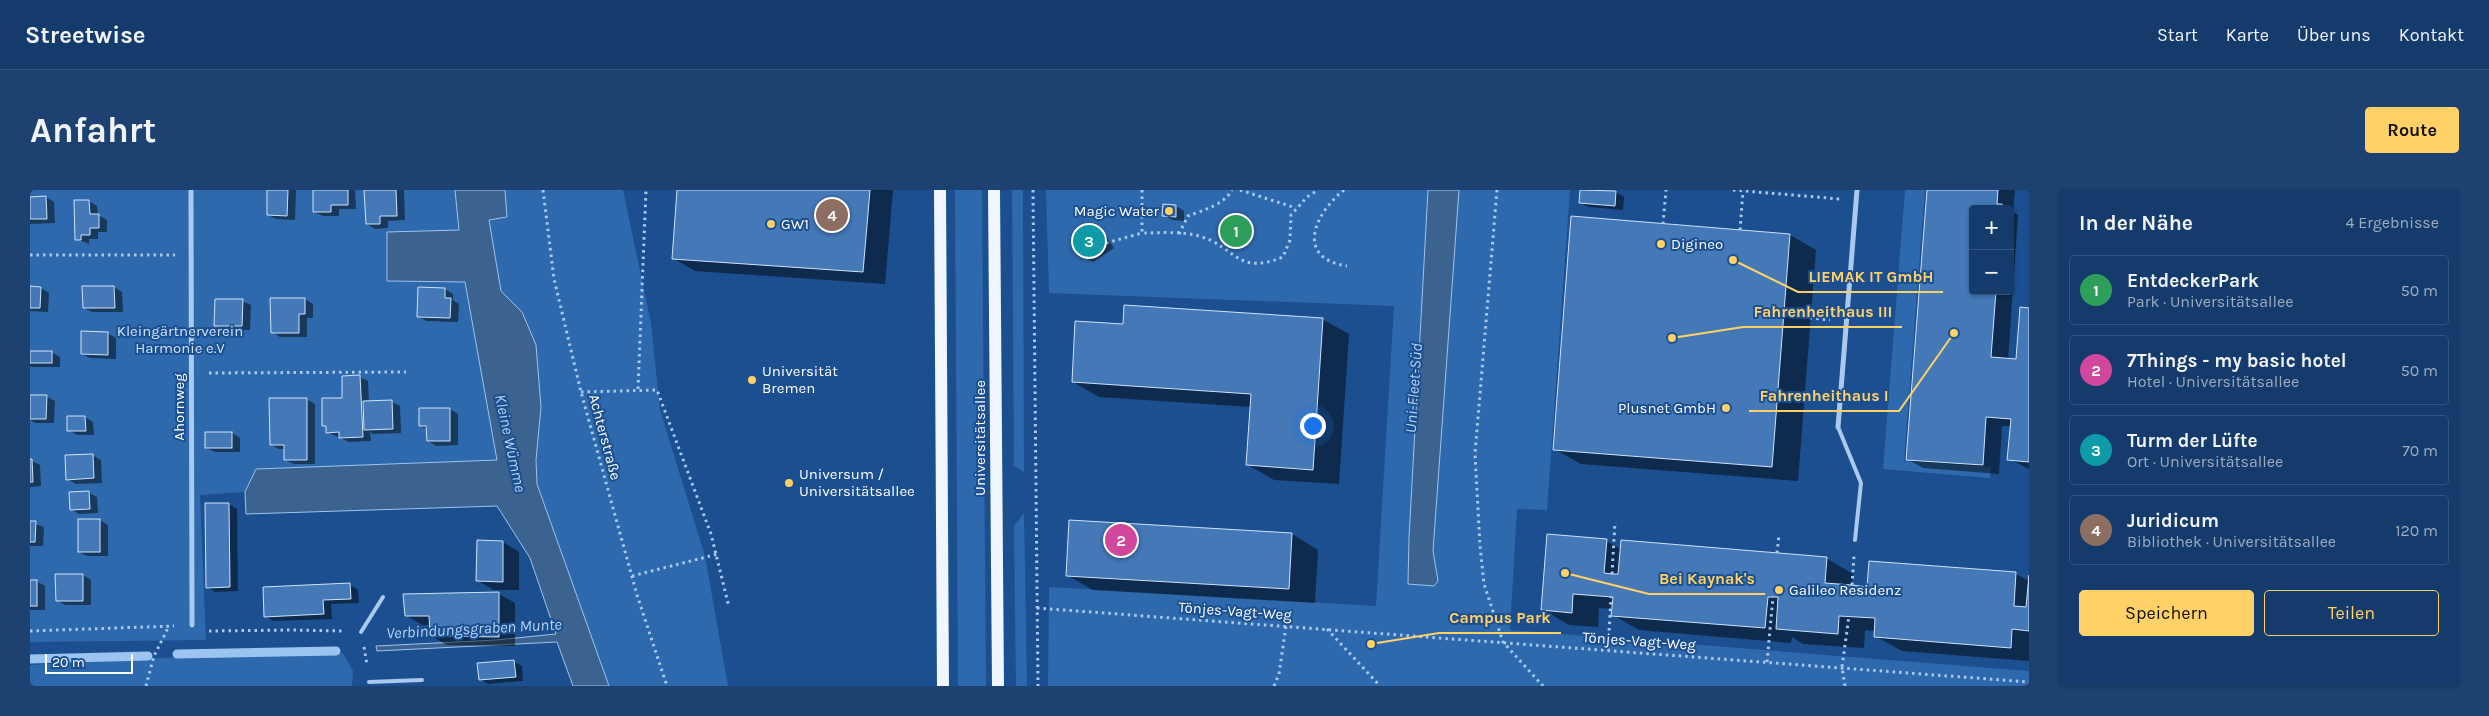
<!DOCTYPE html>
<html lang="de">
<head>
<meta charset="utf-8">
<style>
	body { margin:0; font-family:Karla,sans-serif; background:#1d4271; color:#f1f3f6 }
	.controls { position:absolute; right:15px; top:15px; display:grid; overflow:hidden; border-radius:5px; box-shadow:0 1px 4px #0004 }
	.controls button { width:45px; height:45px; display:grid; place-items:center; padding:0; border:0; border-bottom:1px solid #33557e; background:#143b6b; color:#f1f3f6; font:25px sans-serif }
	.scale { position:absolute; left:15px; bottom:12px; width:88px; box-sizing:border-box; padding-left:5px; border:2px solid #fff; border-top:0; font-size:14px; line-height:18px; white-space:nowrap; color:#fff; -webkit-text-stroke:4px #1b4f8f; paint-order:stroke }
	.you { position:absolute; left:1282px; top:235px; width:18px; height:18px; margin:-12px; border:4px solid #fff; border-radius:50%; background:#1a73e8; box-shadow:0 0 0 8px #1a73e833 }
	.badge { display:grid; place-items:center; width:32px; height:32px; border-radius:50%; background:#ffd166; color:#fff; font-size:16px; font-weight:700 }
	.pin { position:absolute; translate:-50% -50%; border:2px solid #fff; box-shadow:0 1px 5px #0006 }
	.list { margin:0; padding:0; list-style:none }
	h2 { display:flex; justify-content:space-between; align-items:center; height:65px; margin:0; padding:0 20px; font-size:21px }
	h2 small { font-size:16px; font-weight:400; color:#9dadc1 }
	.list li { display:grid; grid-template-columns:32px 1fr auto; gap:15px; align-items:center; box-sizing:border-box; height:70px; margin:0 10px 10px; padding:0 10px; border:1px solid #33557e; border-radius:5px }
	.list b { display:block; font-size:19px; white-space:nowrap }
	.list p { margin:0; font-size:16px; white-space:nowrap; color:#9dadc1 }
	.list em { font-size:16px; font-style:normal; color:#9dadc1 }
	.actions { display:flex; gap:10px; padding:15px 20px }
	.actions a { flex:1; padding:11px 0; border:1px solid #ffd166; border-radius:5px; text-align:center; font-size:18px; color:#ffd166 }
	.actions .main { background:#ffd166; color:#111 }
	.map { position:relative; flex:none; width:1999px; height:496px; overflow:hidden; border-radius:5px }
	header { display:flex; align-items:center; gap:30px; box-sizing:border-box; height:70px; padding:0 25px; background:#143b6b; border-bottom:1px solid #33557e }
	header strong { font-size:24px }
	nav { display:flex; gap:28px; margin-inline-start:auto; font-size:18px }
	.intro { display:flex; align-items:center; justify-content:space-between; box-sizing:border-box; height:120px; padding:0 30px }
	h1 { margin:0; font-size:35px }
	.button { padding:12px 22px; border-radius:5px; background:#ffd166; color:#111; font-size:18px; font-weight:700 }
	main { display:flex; gap:30px; padding:0 30px }
	aside { flex:1; background:#143b6b; border-radius:5px; box-shadow:0 1px 4px #0004 }
	.map>svg:first-child { display:block }
	.green { fill:#2e69ad }
	.water { fill:#3c6290; stroke:#9cc4f0 }
	.shadow { fill:#0007; fill-rule:evenodd }
	.lines { fill:none; stroke-linecap:round; stroke-linejoin:round }
	.stream { stroke:#9cc4f0; stroke-width:9 }
	.building { fill:#4478b7; stroke:#cfe3fa }
	.path { stroke:#a9c9ee; stroke-width:3; stroke-dasharray:2.5 4; stroke-linecap:butt }
	.service { stroke:#a9c9ee; stroke-width:4 }
	.minor { stroke:#a9c9ee; stroke-width:5 }
	.primary { stroke:#f0f6ff; stroke-width:12 }
	.poi-dot { fill:#ffd166; stroke:#1b4f8f; stroke-width:2 }
	.labels { text-anchor:middle; stroke-width:4; stroke-linejoin:round; paint-order:stroke }
	.poi-label { font-size:15px; fill:#fff; stroke:#1b4f8f; text-anchor:start }
	.park-label { font-size:15px; fill:#cfe3fa; stroke:#1b4f8f }
	.street-label { font-size:15px; fill:#fff; stroke:#1b4f8f }
	.water-label { font-size:16px; font-style:italic; fill:#b5d3f5; stroke:#1b4f8f }
	.leader { fill:none; stroke:#ffd166; stroke-width:2 }
	.callout-dot { fill:#ffd166; stroke:#1b4f8f; stroke-width:2 }
	.callout-label { font-size:16px; text-anchor:middle; font-weight:bold; fill:#ffd166; stroke:#1b4f8f; stroke-width:4; stroke-linejoin:round; paint-order:stroke }
</style>
</head>
<body>
<header>
<strong>Streetwise</strong>
<nav><a>Start</a><a>Karte</a><a>Über uns</a><a>Kontakt</a></nav>
</header>
<div class="intro"><h1>Anfahrt</h1><a class="button">Route</a></div>
<main>
<div class="map">
<svg width="1999" height="496" viewBox="0 0 1999 496">
	<rect width="100%" height="100%" fill="#1b4f8f"/>
	<!-- green -->
	<g class="green">
		<path d="M0 0H425L429 40 358 91 435 92 467 270 226 279 215 302 170 305 176 450 0 452Z"/>
		<path d="M475 0H593L621 133 630 220 675 366 698 496H579L507 294 506 270 511 217 492 122 471 101 459 30 477 27Z"/>
		<path d="M925 0H952L956 496H928Z"/>
		<path d="M982 0H993L994 282 984 276Z"/>
		<path d="M1016 0H1398L1379 348 1378 394 1404 396 1408 391 1403 361 1429 0H1540L1517 320 1487 319 1480 440 1999 481V496H1018L1019 397 1346 416 1364 116 1019 103Z"/>
		<path d="M1875 0H1895L1874 271 1961 277 1960 288 1853 279Z"/>
		<path d="M994 323 997 496H986L984 336Z"/>
		<path d="M313 463 323 481 322 496H0V475L150 467Z"/>
	</g>
	<!-- water -->
	<g class="water">
		<path d="M425 0H475L477 27 459 30 471 101 492 122 506 155 511 217 506 270 507 294 579 496H543L527 452 347 461 346 456 466 450 526 444 500 368 467 316 216 324 215 302 226 279 467 270 435 92 357 91V42L429 40Z"/>
		<path d="M1398 0H1429L1403 361 1408 391 1404 396 1378 394 1379 348Z"/>
	</g>
	<!-- shadow -->
	<g class="shadow">
		<path d="M239 0H266L265 30 246 29 238 25Z"/>
		<path d="M284 0H325L326 19H309V26H293L284 22Z"/>
		<path d="M336 0H374L375 30 358 31V38L345 39 337 34Z"/>
		<path d="M649 0H863L855 94 665 81 643 68Z"/>
		<path d="M1551 0 1586 2 1594 7 1593 20 1559 17 1550 13Z"/>
		<path d="M1898 0H1985L1983 22 1988 25 1978 170 1987 171 1999 119V279L1979 269 1981 236H1972L1969 284 1893 278 1877 269ZM1943 19H1980V101H1943Z"/>
		<path d="M16 7 24 12 25 33 0 34V8Z"/>
		<path d="M46 11H59L67 16 68 25 77 30V42H68V49H59V54L47 49Z"/>
		<path d="M1146 16 1154 21V31L1142 30 1134 25Z"/>
		<path d="M1064 36 1072 41 1084 58 1063 72 1054 67Z"/>
		<path d="M1760 45 1786 60 1768 291 1551 274 1524 259Z"/>
		<path d="M0 97 11 98 19 103 18 122 0 121Z"/>
		<path d="M84 97 92 102 93 122H62L54 118 53 98Z"/>
		<path d="M415 99 423 104V110L429 114 428 132 396 131 388 126Z"/>
		<path d="M242 109H275L283 114V128H277V147H250L242 142Z"/>
		<path d="M212 111 221 115 220 140H194L185 135Z"/>
		<path d="M1292 129 1319 144 1309 294 1244 290 1218 275 1221 217 1069 207 1043 192 1094 135Z"/>
		<path d="M77 143 86 148V169L60 168 52 164Z"/>
		<path d="M0 162H21L30 167V177H2L0 176Z"/>
		<path d="M329 187 338 191 339 212H362L370 216 371 243 343 244 340 242 341 251 319 252 297 242V237L293 235Z"/>
		<path d="M0 206H16L25 211 24 233H5L0 230Z"/>
		<path d="M276 209 285 214V274H264L255 270 256 259H249L241 255Z"/>
		<path d="M420 219 428 224V255L406 256 398 251V240L390 236Z"/>
		<path d="M38 227H55L63 232 64 245H47L39 240Z"/>
		<path d="M176 243H202L210 248V262H185L176 258Z"/>
		<path d="M62 265 71 270 72 293 46 294 37 289Z"/>
		<path d="M0 270 10 275 11 296 0 297Z"/>
		<path d="M59 303 67 307 68 323 49 324 41 319Z"/>
		<path d="M199 314 207 319 208 401 185 402 177 397 176 315Z"/>
		<path d="M49 330H70L78 335V366H57L49 362Z"/>
		<path d="M0 332 14 337 13 356H0Z"/>
		<path d="M1262 344 1288 360 1285 413 1063 400 1037 385Z"/>
		<path d="M1576 351 1591 359 1796 368 1823 384 1822 397 1838 398 1840 372 1986 384 1999 391V471L1872 461 1845 446 1846 441 1835 440 1834 458 1773 454 1762 447 1761 453 1609 440 1583 425V419L1569 418 1568 437 1539 435 1512 419Z"/>
		<path d="M448 352H473L489 362V400H464L448 391Z"/>
		<path d="M53 385 61 390V415H35L27 410Z"/>
		<path d="M0 391H6L15 396V420H0Z"/>
		<path d="M320 395 328 400 329 413 301 414 302 429 243 431 235 426Z"/>
		<path d="M469 404 485 413V456L417 455 401 446 400 435H392L376 425Z"/>
		<path d="M484 472 492 476 493 491 458 494 450 489Z"/>
	</g>
	<g class="lines">
		<!-- stream -->
		<g class="stream">
			<path d="M147 464 306 461"/>
			<path d="M0 469 118 466"/>
		</g>
	</g>
	<!-- building -->
	<g class="building">
		<path d="M237 0H258L257 26 237 25Z"/>
		<path d="M283 0H318V15H301V22H283Z"/>
		<path d="M334 0H366L367 26H350V34H336Z"/>
		<path d="M647 0H840L833 82 642 69Z"/>
		<path d="M1550 0 1586 1 1585 16 1549 13Z"/>
		<path d="M1897 0H1968L1967 14H1972V19H1943V101H1966L1961 167 1986 169 1990 117 1999 118V272L1977 270 1981 229 1956 227 1953 275 1876 270Z"/>
		<path d="M16 6 17 29H0V7Z"/>
		<path d="M44 10H59L60 24H69V38H60V45H51V50H45Z"/>
		<path d="M1133 14 1146 15V27L1132 26Z"/>
		<path d="M1541 26 1760 44 1742 277 1523 260Z"/>
		<path d="M1064 35 1076 53 1053 68 1042 50Z"/>
		<path d="M0 96 11 97 10 118H0Z"/>
		<path d="M52 96H84L85 118H53Z"/>
		<path d="M388 97 415 98V108H421L420 128 387 127Z"/>
		<path d="M240 108H275V124H269V143H241Z"/>
		<path d="M185 109H213L212 136H184Z"/>
		<path d="M1094 115 1293 128 1283 280 1216 275 1221 204 1042 192 1045 131 1093 134Z"/>
		<path d="M51 141 78 142V165L51 164Z"/>
		<rect x="0" y="161" width="22" height="12"/>
		<path d="M330 185 333 247 309 248V242L296 243V236H292V208H312V186Z"/>
		<path d="M0 205H17L16 229H0Z"/>
		<path d="M239 208H277V270H254V255H240Z"/>
		<path d="M362 210 363 239 334 240 333 211Z"/>
		<path d="M389 218H420V251H397L396 236H389Z"/>
		<path d="M37 226H55L56 241H37Z"/>
		<rect x="175" y="242" width="27" height="16"/>
		<path d="M63 264 64 288 36 290 35 265Z"/>
		<path d="M0 269H2L3 292H0Z"/>
		<path d="M59 301 60 319 40 320 39 302Z"/>
		<path d="M175 313H199L200 397 176 398Z"/>
		<rect x="48" y="329" width="22" height="33"/>
		<path d="M1039 330 1262 343 1259 399 1036 386Z"/>
		<path d="M0 331H6L5 352H0Z"/>
		<path d="M1517 344 1577 349 1574 383 1582 384H1588L1591 350 1797 367 1795 393 1822 395 1837 397 1839 371 1986 382 1984 416 1996 417 1999 385V441L1982 439 1981 458 1844 447 1845 428 1809 426 1808 444 1746 439 1748 407H1738L1735 438 1581 426 1583 407 1543 404 1542 423 1511 420Z"/>
		<path d="M447 350 473 351V392L446 391Z"/>
		<path d="M25 384H53V411H26Z"/>
		<rect x="0" y="390" width="7" height="26"/>
		<path d="M320 393 321 409 293 410 294 424 234 427 233 397Z"/>
		<path d="M469 402V447L400 446 399 426H375L373 404Z"/>
		<path d="M484 470 486 487 449 490 447 473Z"/>
	</g>
	<g class="lines">
		<!-- path -->
		<g class="path">
			<path d="M513 0 524 89 551 202 607 405 637 496"/>
			<path d="M1003 0 1008 496"/>
			<path d="M1112 0V43C1130 43 1151 41 1169 46 1207 57 1206 86 1253 67L1260 50 1261 25 1277 7 1288 0"/>
			<path d="M1210 0 1266 18"/>
			<path d="M1314 0C1285 23 1264 68 1317 76"/>
			<path d="M1467 0 1445 264 1450 356 1454 394 1473 452 1513 496"/>
			<path d="M1703 0 1810 9"/>
			<path d="M1633 34 1636 0"/>
			<path d="M1710 40 1713 1"/>
			<path d="M1149 44 1158 26C1173 20 1194 15 1202 0"/>
			<path d="M1076 53 1112 43"/>
			<path d="M0 65H145"/>
			<path d="M1754 125 1800 130"/>
			<path d="M179 183 376 182"/>
			<path d="M608 199 616 0"/>
			<path d="M551 202 627 200 681 344 699 417"/>
			<path d="M1747 363 1749 345"/>
			<path d="M1582 384 1585 332"/>
			<path d="M602 386 688 364"/>
			<path d="M1822 395 1824 366"/>
			<path d="M1007 418 1999 492"/>
			<path d="M1297 439 1350 496"/>
			<path d="M0 441 144 436"/>
			<path d="M179 441 263 440 315 441"/>
			<path d="M334 457 337 475"/>
			<path d="M1578 460 1581 407"/>
			<path d="M1737 472 1743 407"/>
			<path d="M116 496 124 466 139 436"/>
			<path d="M1244 496 1249 484 1256 436"/>
			<path d="M1815 496 1812 477 1819 426"/>
		</g>
		<!-- service -->
		<g class="service">
			<path d="M1808 237 1831 293 1825 350"/>
			<path d="M331 442 353 407"/>
			<path d="M339 492 392 490"/>
		</g>
		<!-- minor -->
		<g class="minor">
			<path d="M161 0 162 435"/>
			<path d="M1808 237 1827 0"/>
		</g>
		<!-- primary -->
		<g class="primary">
			<path d="M910 0 913 496"/>
			<path d="M964 0 968 496"/>
		</g>
	</g>
	<!-- markers -->
	<g class="poi-dot">
		<circle cx="1139" cy="21" r="5"/>
		<circle cx="741" cy="34" r="5"/>
		<circle cx="1631" cy="54" r="5"/>
		<circle cx="722" cy="190" r="5"/>
		<circle cx="1696" cy="218" r="5"/>
		<circle cx="759" cy="293" r="5"/>
		<circle cx="1749" cy="400" r="5"/>
	</g>
	<g class="labels">
		<!-- poi labels -->
		<g class="poi-label">
			<text x="1129" y="26" text-anchor="end">Magic Water</text>
			<text x="751" y="39">GW1</text>
			<text x="1641" y="59">Digineo</text>
			<text x="732" y="186">Universität<tspan x="732" dy="17">Bremen</tspan></text>
			<text x="1686" y="223" text-anchor="end">Plusnet GmbH</text>
			<text x="769" y="289">Universum /<tspan x="769" dy="17">Universitätsallee</tspan></text>
			<text x="1759" y="405">Galileo Residenz</text>
		</g>
		<!-- park labels -->
		<g class="park-label">
			<text x="150" y="146">Kleingärtnerverein<tspan x="150" dy="17">Harmonie e.V</tspan></text>
		</g>
		<!-- street labels -->
		<g class="street-label">
			<text transform="translate(149 217) rotate(-90)" y="5">Ahornweg</text>
			<text transform="translate(575 247) rotate(75)" y="5">Achterstraße</text>
			<text transform="translate(950 248) rotate(-90)" y="5">Universitätsallee</text>
			<text transform="translate(1205 421) rotate(4)" y="5">Tönjes-Vagt-Weg</text>
			<text transform="translate(1609 451) rotate(4)" y="5">Tönjes-Vagt-Weg</text>
		</g>
		<!-- water labels -->
		<g class="water-label">
			<text transform="translate(1383 198) rotate(-86)" y="6">Uni-Fleet-Süd</text>
			<text transform="translate(481 253) rotate(78)" y="6">Kleine Wümme</text>
			<text transform="translate(444 438) rotate(-3)" y="6">Verbindungsgraben Munte</text>
		</g>
	</g>
	<!-- callouts -->
	<path class="leader" d="M1703 70L1768 102H1913M1642 148L1713 137H1872M1924 143L1869 221H1719M1535 383L1619 404H1735M1341 454L1409 443H1531"/>
	<g class="callout-dot">
		<circle cx="1703" cy="70" r="5"/>
		<circle cx="1642" cy="148" r="5"/>
		<circle cx="1924" cy="143" r="5"/>
		<circle cx="1535" cy="383" r="5"/>
		<circle cx="1341" cy="454" r="5"/>
	</g>
	<g class="callout-label">
		<text x="1841" y="92">LIEMAK IT GmbH</text>
		<text x="1793" y="127">Fahrenheithaus III</text>
		<text x="1794" y="211">Fahrenheithaus I</text>
		<text x="1677" y="394">Bei Kaynak's</text>
		<text x="1470" y="433">Campus Park</text>
	</g>
</svg>
<div class="controls">
<button>+</button>
<button>−</button>
</div>
<div class="scale">20 m</div>
<div class="you"></div>
<div class="pin badge" style="left:1206px;top:41px;background:#2e9e5b">1</div>
<div class="pin badge" style="left:1091px;top:350px;background:#d1479c">2</div>
<div class="pin badge" style="left:1059px;top:51px;background:#0f9aa8">3</div>
<div class="pin badge" style="left:802px;top:25px;background:#8d6e63">4</div>
</div>
<aside>
<h2>In der Nähe<small>4 Ergebnisse</small></h2>
<ul class="list">
<li><span class="badge" style="background:#2e9e5b">1</span><div><b>EntdeckerPark</b><p>Park · Universitätsallee</p></div><em>50 m</em></li>
<li><span class="badge" style="background:#d1479c">2</span><div><b>7Things - my basic hotel</b><p>Hotel · Universitätsallee</p></div><em>50 m</em></li>
<li><span class="badge" style="background:#0f9aa8">3</span><div><b>Turm der Lüfte</b><p>Ort · Universitätsallee</p></div><em>70 m</em></li>
<li><span class="badge" style="background:#8d6e63">4</span><div><b>Juridicum</b><p>Bibliothek · Universitätsallee</p></div><em>120 m</em></li>
</ul>
<div class="actions"><a class="main">Speichern</a><a>Teilen</a></div>
</aside>
</main>
</body>
</html>
